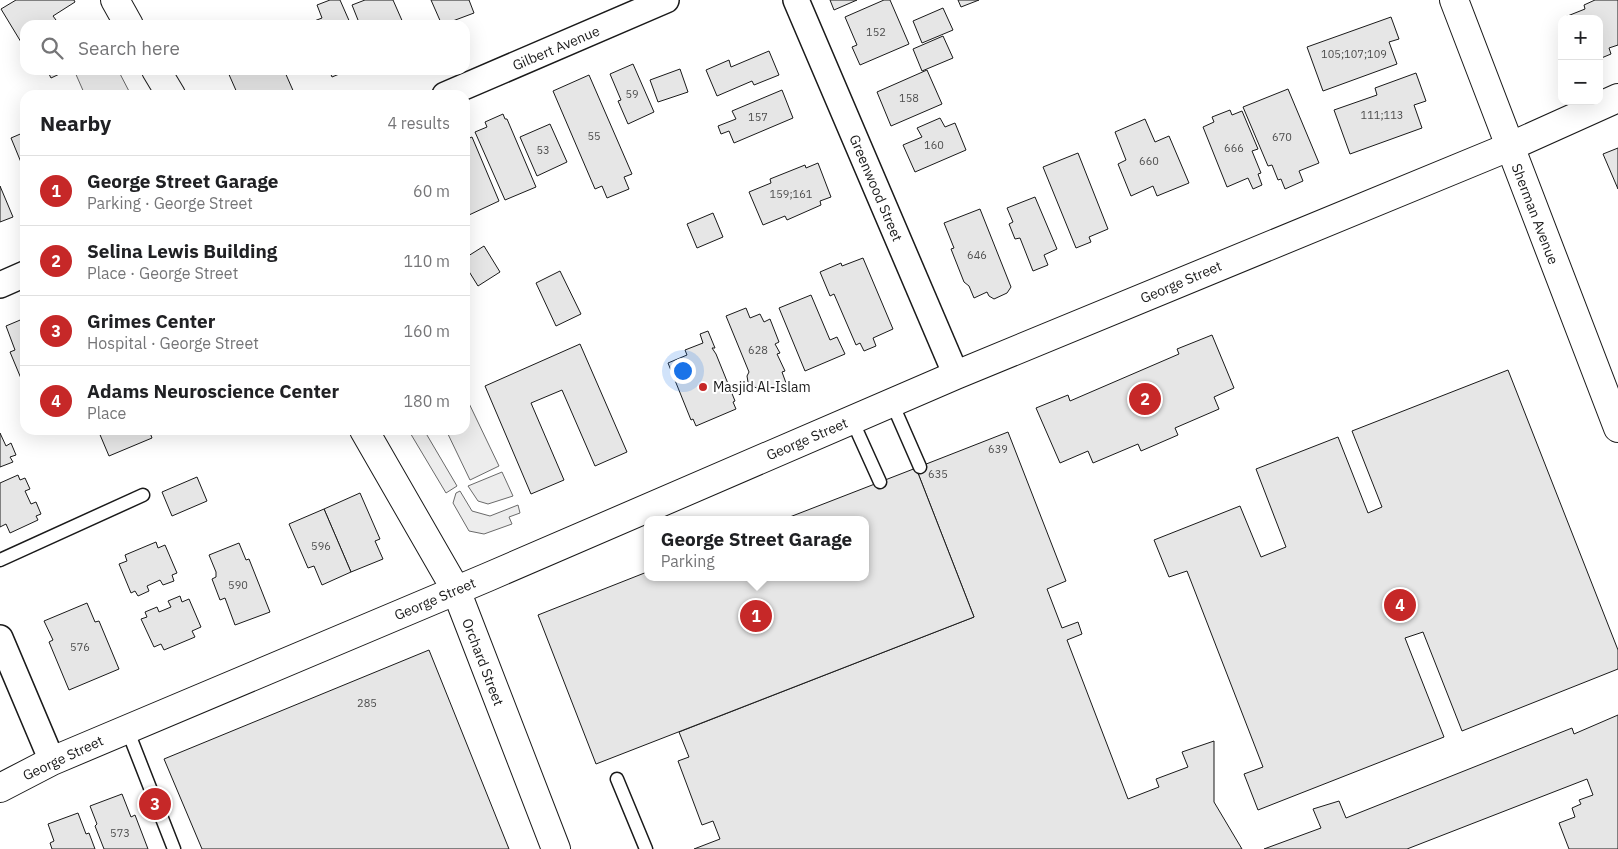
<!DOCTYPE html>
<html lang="en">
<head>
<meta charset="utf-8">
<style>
	body { margin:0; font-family:"IBM Plex Sans",sans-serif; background:#f2f2f2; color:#202124 }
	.controls { position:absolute; right:15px; top:15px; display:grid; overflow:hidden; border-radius:10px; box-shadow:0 5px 20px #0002 }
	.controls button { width:45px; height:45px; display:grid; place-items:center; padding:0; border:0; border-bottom:1px solid #e0e0e0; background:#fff; color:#202124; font:25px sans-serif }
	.you { position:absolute; left:682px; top:370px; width:18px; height:18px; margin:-12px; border:4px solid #fff; border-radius:50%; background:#1a73e8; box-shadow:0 0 0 8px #1a73e833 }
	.badge { display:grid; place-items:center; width:32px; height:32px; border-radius:50%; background:#c62828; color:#fff; font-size:16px; font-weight:700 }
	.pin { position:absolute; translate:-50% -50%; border:2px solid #fff; box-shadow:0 1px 5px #0006 }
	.popup { position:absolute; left:644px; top:516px; width:225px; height:65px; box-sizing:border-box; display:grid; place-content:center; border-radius:10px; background:#fff; filter:drop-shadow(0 1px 4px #0005); font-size:16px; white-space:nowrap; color:#757577 }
	.popup b { font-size:19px; color:#202124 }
	.popup::after { content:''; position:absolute; left:50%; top:100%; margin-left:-10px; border:10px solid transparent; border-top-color:#fff }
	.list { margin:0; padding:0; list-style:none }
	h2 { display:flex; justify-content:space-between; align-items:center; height:65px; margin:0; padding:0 20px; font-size:21px }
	h2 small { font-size:16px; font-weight:400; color:#757577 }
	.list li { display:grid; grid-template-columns:32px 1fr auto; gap:15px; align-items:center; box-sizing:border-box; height:70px; padding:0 20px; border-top:1px solid #e0e0e0 }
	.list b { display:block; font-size:19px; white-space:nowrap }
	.list p { margin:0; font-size:16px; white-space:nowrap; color:#757577 }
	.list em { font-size:16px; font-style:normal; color:#757577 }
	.icon { flex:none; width:28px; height:28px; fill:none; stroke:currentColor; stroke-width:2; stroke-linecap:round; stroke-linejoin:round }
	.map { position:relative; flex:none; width:1618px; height:849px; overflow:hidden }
	.search { position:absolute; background:#fff; box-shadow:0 5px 20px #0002; left:20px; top:20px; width:450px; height:55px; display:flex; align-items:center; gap:12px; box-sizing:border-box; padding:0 18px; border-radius:15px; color:#757577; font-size:19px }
	.panel { position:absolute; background:#fff; box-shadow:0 5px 20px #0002; left:20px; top:90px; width:450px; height:345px; border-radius:15px }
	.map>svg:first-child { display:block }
	.built { fill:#ededed; stroke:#6a6a6a }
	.building { fill:#e6e6e6; stroke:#1a1a1a }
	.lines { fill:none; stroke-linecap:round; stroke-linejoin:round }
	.service-casing { stroke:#1a1a1a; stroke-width:15 }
	.minor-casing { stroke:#1a1a1a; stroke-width:28 }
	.secondary-casing { stroke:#1a1a1a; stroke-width:30 }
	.service { stroke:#fff; stroke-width:12 }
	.minor { stroke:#fff; stroke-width:25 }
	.secondary { stroke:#fff; stroke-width:28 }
	.poi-dot { fill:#c62828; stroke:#fff; stroke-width:2 }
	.labels { text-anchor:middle; stroke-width:4; stroke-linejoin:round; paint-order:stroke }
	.number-label { font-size:11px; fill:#4d4d4d }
	.street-label { font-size:14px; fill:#1a1a1a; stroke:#fff }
	.poi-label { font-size:14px; fill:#1a1a1a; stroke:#fff; text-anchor:start }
</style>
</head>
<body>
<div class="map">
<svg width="1618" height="849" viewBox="0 0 1618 849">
	<rect width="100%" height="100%" fill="#fff"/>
	<!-- built -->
	<g class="built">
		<path d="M74 70H118L131 95H85Z"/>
		<path d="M465 395 499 466 470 480 446 430H465Z"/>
		<path d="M410 430H424L457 486 446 493 409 431Z"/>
		<path d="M502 472 513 496 488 504 478 501 468 486Z"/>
		<path d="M460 491 472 511 490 516 518 505 520 513 509 517 512 524 484 534 469 531 453 503 456 493Z"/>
	</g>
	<!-- building -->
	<g class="building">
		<path d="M16 0H74L75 2 53 16 56 20 48 25H25V39L21 42 1 9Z"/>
		<path d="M330 0H340L351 25H310L309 23 322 18 317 5Z"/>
		<path d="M365 0H393L404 25H360L352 5Z"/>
		<path d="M431 0H469L474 13 442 25Z"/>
		<path d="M830 0H857L834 10Z"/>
		<path d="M884 0H890L909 44 860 65 852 47 857 45 845 17Z"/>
		<path d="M958 0H979L961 7Z"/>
		<path d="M1595 0H1618V45L1609 48 1611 54 1599 59V19H1566L1565 17 1585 9 1584 5Z"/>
		<path d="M943 8 953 30 922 43 913 21Z"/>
		<path d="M1391 17 1399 39 1389 42 1397 64 1323 91 1307 47Z"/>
		<path d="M943 36 953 58 922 71 913 49Z"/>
		<path d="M769 51 779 75 754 85 752 81 717 96 706 70 729 60 731 67Z"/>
		<path d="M633 64 654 112 628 124 618 101 621 100 610 74Z"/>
		<path d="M680 69 688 92 658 102 650 80Z"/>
		<path d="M47 70H68L51 78Z"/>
		<path d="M227 70H284L295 95H255L254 92 246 95H238Z"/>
		<path d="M329 70H349L332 77Z"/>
		<path d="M927 70 942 104 891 126 877 92Z"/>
		<path d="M1416 73 1426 101 1414 105 1422 128 1350 154 1334 110 1377 95 1375 88Z"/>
		<path d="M589 75 632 174 624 177 629 189 607 198 602 186 595 189 553 91Z"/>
		<path d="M1288 89 1319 163 1299 171 1303 181 1285 189 1281 179 1278 180 1272 165 1268 166 1243 107Z"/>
		<path d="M782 90 793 118 734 143 729 131 721 134 718 126 736 119 732 111Z"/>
		<path d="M1230 110 1232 115 1242 111 1258 149 1252 151 1261 173 1258 174 1262 185 1253 189 1248 178 1227 187 1203 127 1214 122 1212 117Z"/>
		<path d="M503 114 505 119H507L536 187 505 200 475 132 487 127 485 122Z"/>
		<path d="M940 118 945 127 955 123 966 150 915 172 903 145 922 137 917 128Z"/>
		<path d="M1145 119 1155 142 1169 136 1189 183 1157 196 1153 186 1131 196 1118 164 1126 160 1115 132Z"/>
		<path d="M550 124 567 162 537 176 520 137Z"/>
		<path d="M25 132V172L11 138Z"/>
		<path d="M472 137 499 201 469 215 465 206V140Z"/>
		<path d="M1618 148V189L1603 154Z"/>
		<path d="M1078 153 1108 229 1089 237 1091 242 1076 248 1043 167Z"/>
		<path d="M818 163 831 197 820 201 821 205 787 220 785 216 763 225 749 192 771 183 770 179 805 165 806 168Z"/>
		<path d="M0 186 13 217 0 222Z"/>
		<path d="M1035 197 1057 249 1044 255 1048 265 1033 271 1020 238 1015 239 1009 224 1013 222 1007 208Z"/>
		<path d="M980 209 1011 287 1007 293 994 299 989 296 987 292 974 298 969 286 964 282 951 249 954 248 944 223Z"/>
		<path d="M713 213 723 237 697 248 687 224Z"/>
		<path d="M484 246 500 272 478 286 465 265V258Z"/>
		<path d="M863 258 893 329 873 338 876 346 864 351 860 343 856 345 834 294 830 296 820 272 841 263 842 266Z"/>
		<path d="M560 271 581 314 556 326 536 283Z"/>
		<path d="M811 295 830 340 837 337 845 354 805 371 779 308Z"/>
		<path d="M746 308 750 318 760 314 764 322 770 319 779 342 775 344 780 353 777 354 785 371 782 372 786 383 766 392 752 386 748 382 747 376 749 372 726 316Z"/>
		<path d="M25 318V388L10 352 15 350 6 326Z"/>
		<path d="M708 331 715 348H712L716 354 735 401 733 402 736 409 696 426 693 419 691 420 668 363 687 355 685 350 703 343 700 334Z"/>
		<path d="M1212 335 1234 388 1214 397 1219 409 1175 428 1178 435 1141 451 1138 444 1093 463 1088 451 1060 463 1036 408 1068 395 1070 401 1179 354 1177 349Z"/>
		<path d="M580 344 627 452 595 466 562 390 531 403 564 480 531 494 485 386Z"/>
		<path d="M1508 370 1618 650V669L1462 731 1423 632 1405 638 1444 737 1258 810 1244 774 1263 767 1187 571 1169 577 1154 540 1240 506 1261 557 1286 547 1256 469 1338 437 1368 513 1382 507 1352 431Z"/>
		<path d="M98 430H149L152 438 109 456Z"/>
		<path d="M1008 432 1066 581 1047 589 1062 628 1078 622 1082 634 1067 640 1128 799 1159 787 1156 779 1188 767 1182 752 1214 741V802L1242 849H694L720 839 713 821 702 825 678 761 689 757 679 732 974 617 916 468Z"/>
		<path d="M0 433 6 446 11 443 16 455 10 457 13 462 0 467Z"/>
		<path d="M916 468 974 617 596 764 538 615 647 572V577H865V520H782Z"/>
		<path d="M18 475 20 480 25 478 30 489 25 491 31 504 36 502 41 514 36 516 38 520 10 533 6 524 0 527V483Z"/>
		<path d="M197 477 207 501 172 516 162 492Z"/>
		<path d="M360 493 380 539 375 541 383 559 351 572 324 509Z"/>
		<path d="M324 509 351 572 322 585 314 566 308 568 289 524Z"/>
		<path d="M156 542 158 548 165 545 177 573 172 575 174 581 163 585 160 580 147 586 149 591 138 596 135 591 131 593 119 564 127 561 125 555Z"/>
		<path d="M239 543 246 560 249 559 270 612 235 625 225 598 220 600 212 579 216 577V572L209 555Z"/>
		<path d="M180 596 182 602 189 599 201 627 192 631 195 637 164 650 161 644 154 647 141 619 147 617 145 612 157 607 159 612 171 607 168 601Z"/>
		<path d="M87 603 95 622 99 621 119 669 69 690 49 642 53 640 44 621Z"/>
		<path d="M429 650 509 849H202L164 759Z"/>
		<path d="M1618 715V849H1569L1559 823 1575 817 1572 808 1581 804 1579 800 1593 795 1587 779 1407 849H1264L1321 828 1313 809 1339 801 1346 818 1572 728 1574 734Z"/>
		<path d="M122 794 131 817 135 815 148 849H104L95 826 97 824 90 806Z"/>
		<path d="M78 813 86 834 89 833 95 849H52L50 843 54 841 48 824Z"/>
	</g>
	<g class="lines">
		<!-- service casing -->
		<g class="service-casing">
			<g id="service">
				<path d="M892 403 920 467"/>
				<path d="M852 420 880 482"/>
				<path d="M0 560 143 495"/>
				<path d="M127 729 174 849"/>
				<path d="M617 779 646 849"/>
			</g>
		</g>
		<!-- minor casing -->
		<g class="minor-casing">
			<g id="minor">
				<path d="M796 0 956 375"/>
				<path d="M445 95 666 0"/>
				<path d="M0 285 25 274"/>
				<path d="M0 638 52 761"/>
			</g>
		</g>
		<!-- secondary casing -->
		<g class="secondary-casing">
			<g id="secondary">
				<path d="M115 0 129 25"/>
				<path d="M1454 0 1618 428"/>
				<path d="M156 70 171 95"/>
				<path d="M364 430 456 590 556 849"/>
				<path d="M0 788 52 761 488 577 956 375 1509 147 1618 98"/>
			</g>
		</g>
		<!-- service -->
		<use href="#service" class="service"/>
		<!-- minor -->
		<use href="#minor" class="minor"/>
		<!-- secondary -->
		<use href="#secondary" class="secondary"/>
	</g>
	<!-- markers -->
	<circle class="poi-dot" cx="703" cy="387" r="5"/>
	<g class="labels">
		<!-- number labels -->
		<g class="number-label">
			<text x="876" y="36">152</text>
			<text x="1354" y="58">105;107;109</text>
			<text x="632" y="98">59</text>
			<text x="909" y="102">158</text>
			<text x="1382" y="119">111;113</text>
			<text x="758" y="121">157</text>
			<text x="594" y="140">55</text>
			<text x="1282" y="141">670</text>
			<text x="934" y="149">160</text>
			<text x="1234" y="152">666</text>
			<text x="543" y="154">53</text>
			<text x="1149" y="165">660</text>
			<text x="791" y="198">159;161</text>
			<text x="977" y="259">646</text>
			<text x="758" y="354">628</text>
			<text x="998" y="453">639</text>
			<text x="938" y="478">635</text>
			<text x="321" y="550">596</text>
			<text x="238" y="589">590</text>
			<text x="80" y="651">576</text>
			<text x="367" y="707">285</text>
			<text x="120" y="837">573</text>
		</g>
		<!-- street labels -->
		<g class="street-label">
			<text transform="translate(556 48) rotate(-23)" y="5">Gilbert Avenue</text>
			<text transform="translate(876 188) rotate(67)" y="5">Greenwood Street</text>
			<text transform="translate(1535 214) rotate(69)" y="5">Sherman Avenue</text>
			<text transform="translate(1181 282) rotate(-23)" y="5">George Street</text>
			<text transform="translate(807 439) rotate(-23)" y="5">George Street</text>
			<text transform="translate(435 599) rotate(-23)" y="5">George Street</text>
			<text transform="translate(483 662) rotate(69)" y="5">Orchard Street</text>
			<text transform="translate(63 758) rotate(-25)" y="5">George Street</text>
		</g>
		<!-- poi labels -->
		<g class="poi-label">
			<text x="713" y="392">Masjid Al-Islam</text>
		</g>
	</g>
</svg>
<div class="controls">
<button>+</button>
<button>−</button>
</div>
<div class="you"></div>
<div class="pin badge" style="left:756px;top:616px">1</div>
<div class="popup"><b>George Street Garage</b>Parking</div>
<div class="pin badge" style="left:1145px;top:399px">2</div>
<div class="pin badge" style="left:155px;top:804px">3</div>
<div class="pin badge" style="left:1400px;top:605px">4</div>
<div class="search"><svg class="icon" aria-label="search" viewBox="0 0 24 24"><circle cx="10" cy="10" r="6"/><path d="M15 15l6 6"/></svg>Search here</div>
<section class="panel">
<h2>Nearby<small>4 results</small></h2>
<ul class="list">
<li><span class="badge">1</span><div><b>George Street Garage</b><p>Parking · George Street</p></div><em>60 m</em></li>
<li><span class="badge">2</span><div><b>Selina Lewis Building</b><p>Place · George Street</p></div><em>110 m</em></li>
<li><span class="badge">3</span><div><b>Grimes Center</b><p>Hospital · George Street</p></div><em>160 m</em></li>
<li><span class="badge">4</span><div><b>Adams Neuroscience Center</b><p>Place</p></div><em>180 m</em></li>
</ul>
</section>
</div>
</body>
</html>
